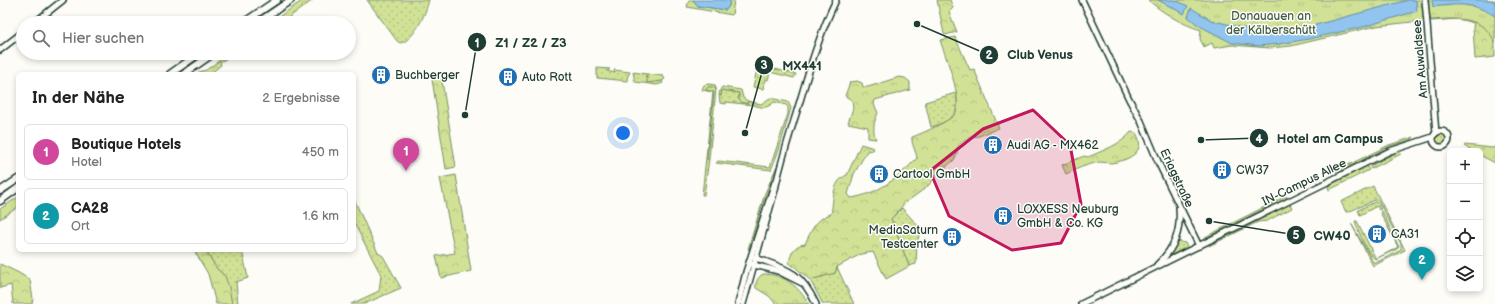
<!DOCTYPE html>
<html lang="de">
<head>
<meta charset="utf-8">
<style>
	body { margin:0; font-family:"Balsamiq Sans",sans-serif; background:#f2f2f2; color:#222 }
	.controls { position:absolute; right:12px; bottom:12px; display:grid; overflow:hidden; border-radius:6px; box-shadow:0 2px 6px #0003 }
	.controls button { width:36px; height:36px; display:grid; place-items:center; padding:0; border:0; border-bottom:1px solid #e0e0e0; background:#fff; color:#222; font:20px sans-serif }
	.you { position:absolute; left:623px; top:133px; width:14px; height:14px; margin:-10px; border:3px solid #fff; border-radius:50%; background:#1a73e8; box-shadow:0 0 0 6px #1a73e833 }
	.badge { display:grid; place-items:center; width:26px; height:26px; border-radius:50%; background:#7c3aed; color:#fff; font-size:13px; font-weight:700 }
	.pin { position:absolute; translate:-50% -33px; filter:drop-shadow(0 1px 2px #0008) }
	.pin::after { content:''; position:absolute; top:21px; width:14px; height:12px; background:inherit; clip-path:polygon(0 0,100% 0,50% 100%) }
	.list { margin:0; padding:0; list-style:none }
	h2 { display:flex; justify-content:space-between; align-items:center; height:52px; margin:0; padding:0 16px; font-size:17px }
	h2 small { font-size:13px; font-weight:400; color:#767676 }
	.list li { display:grid; grid-template-columns:26px 1fr auto; gap:12px; align-items:center; box-sizing:border-box; height:56px; margin:0 8px 8px; padding:0 8px; border:1px solid #e0e0e0; border-radius:6px }
	.list b { display:block; font-size:15px; white-space:nowrap }
	.list p { margin:0; font-size:13px; white-space:nowrap; color:#767676 }
	.list em { font-size:13px; font-style:normal; color:#767676 }
	.icon { flex:none; width:22px; height:22px; fill:none; stroke:currentColor; stroke-width:2; stroke-linecap:round; stroke-linejoin:round }
	.map { position:relative; flex:none; width:1495px; height:304px; overflow:hidden }
	.search { position:absolute; background:#fff; box-shadow:0 2px 6px #0003; left:16px; top:16px; width:340px; height:44px; display:flex; align-items:center; gap:10px; box-sizing:border-box; padding:0 14px; border-radius:22px; color:#767676; font-size:15px }
	.panel { position:absolute; background:#fff; box-shadow:0 2px 6px #0003; left:16px; top:72px; width:340px; height:180px; border-radius:6px }
	.map>svg:first-child { display:block }
	.grass { fill:url(#grass-dots); stroke:#789065 }
	.forest { fill:url(#forest-crowns); stroke:#789065 }
	.park { fill:url(#park-tufts); stroke:#789065 }
	.water { fill:#91c4ee; stroke:#638ea4 }
	.lines { fill:none; stroke-linecap:round; stroke-linejoin:round }
	.secondary-casing { stroke:#1f3d34; stroke-width:8 }
	.highway-casing { stroke:#1f3d34; stroke-width:9 }
	.secondary { stroke:#fdfcf7; stroke-width:5 }
	.highway { stroke:#fdfcf7; stroke-width:6 }
	.marked { fill:#c2185b; fill-opacity:0.2; stroke:#c2185b; stroke-width:3; stroke-linejoin:round }
	.labels { text-anchor:middle; stroke-width:3; stroke-linejoin:round; paint-order:stroke }
	.park-label { font-size:12px; fill:#435e48; stroke:#fdfcf7 }
	.street-label { font-size:12px; fill:#1f3d34; stroke:#fdfcf7 }
	.poi-label { font-size:12px; fill:#1f3d34; stroke:#fdfcf7; text-anchor:start }
	.leader { fill:none; stroke:#1f3d34; stroke-width:1.5 }
	.callout-dot { fill:#1f3d34; stroke:#fdfcf7; stroke-width:1.5 }
	.mark-label { font-size:12px; text-anchor:middle; font-weight:bold; fill:#fff }
	.callout-label { font-size:13px; text-anchor:middle; font-weight:bold; fill:#1f3d34; stroke:#fdfcf7; stroke-width:3; stroke-linejoin:round; paint-order:stroke }
</style>
</head>
<body>
<div class="map">
<svg width="1495" height="304" viewBox="0 0 1495 304">
	<defs>
		<pattern id="grass-dots" width="8" height="8" patternUnits="userSpaceOnUse"><rect width="8" height="8" fill="#d1e296"/><path d="M2 2h.1M6 6h.1" fill="none" stroke="#b3c382" stroke-width="1.8" stroke-linecap="round"/></pattern>
		<pattern id="forest-crowns" width="20" height="18" patternUnits="userSpaceOnUse"><rect width="20" height="18" fill="#d1e296"/><path d="M2 6a3 3 0 1 1 6 0M12 15a3 3 0 1 1 6 0" fill="none" stroke="#b3c382"/></pattern>
		<pattern id="park-tufts" width="24" height="20" patternUnits="userSpaceOnUse"><rect width="24" height="20" fill="#d1e296"/><path d="M3 7l-1-3M5 7V3M7 7l1-3M15 17l-1-3M17 17v-4M19 17l1-3" fill="none" stroke="#b3c382"/></pattern>
	</defs>
	<rect width="100%" height="100%" fill="#fdfcf7"/>
	<filter id="ink" filterUnits="userSpaceOnUse"><feTurbulence type="fractalNoise" baseFrequency=".025" numOctaves="2"/><feDisplacementMap in="SourceGraphic" scale="8" xChannelSelector="R" yChannelSelector="G"/><feConvolveMatrix kernelMatrix="1 2 1 2 8 2 1 2 1" color-interpolation-filters="sRGB"/></filter>
	<g filter="url(#ink)">
		<!-- grass -->
		<g class="grass">
			<path d="M367 0H429C426 13 414 41 400 43L397 41Z"/>
			<path d="M758 65 796 74 794 78 770 72 768 80H765L763 89 753 87Z"/>
			<path d="M597 68 610 69 607 71 615 73 614 70 630 72 627 78 628 81 597 78Z"/>
			<path d="M633 72 647 74 645 77H647V82L662 81 663 83 657 85 635 82Z"/>
			<path d="M708 84 715 85 716 90V88L706 90 714 92 707 159H709L704 195H702L713 92 702 90 704 85Z"/>
			<path d="M722 90 739 93V100L743 103H748V101L751 102 753 105 726 102V104L720 103 719 95 721 96Z"/>
			<path d="M956 93C960 116 952 119 932 127H931L925 102Z"/>
			<circle cx="1441" cy="139" r="6"/>
			<path d="M1414 137 1411 140 1390 146 1337 173 1336 171 1389 145Z"/>
			<path d="M1399 151 1401 154 1371 169 1370 166Z"/>
			<path d="M777 166 762 206 749 250 748 249 765 193Z"/>
			<path d="M1367 166 1369 170 1329 190 1328 186Z"/>
			<path d="M1373 186 1405 250 1373 266 1351 223 1373 262H1377L1399 251 1401 248V244L1378 200H1375L1348 212H1346L1341 202Z"/>
			<path d="M1286 196 1287 198 1206 238 1205 237Z"/>
			<path d="M354 199 378 253 383 256 401 288 364 304H351L379 291 381 275 354 223Z"/>
			<path d="M1375 202 1378 203 1381 209 1379 210 1377 206 1360 215 1358 210Z"/>
			<path d="M1290 204 1292 208 1267 221 1258 222 1209 246V245Z"/>
			<path d="M902 208 921 229 917 243 916 264 909 266 891 219Z"/>
			<path d="M1382 211 1399 247 1397 249 1375 259C1367 254 1358 231 1355 221H1357L1376 259 1398 247 1380 212Z"/>
			<path d="M1178 241 1185 243 1187 247 1168 257Z"/>
			<path d="M205 250H242L248 278 236 282 238 304H232L225 276 217 269Z"/>
			<path d="M837 267 854 304H823L810 280 835 273Z"/>
		</g>
		<!-- forest -->
		<g class="forest">
			<path d="M303 0H313L281 23H270Z"/>
			<path d="M689 0H693L698 6 726 10 729 6 730 0H734L732 15 687 7Z"/>
			<path d="M937 0H950L953 8 949 12 957 32 945 35 944 34Z"/>
			<path d="M1427 0 1495 16V57L1475 59 1473 27 1474 23 1458 19 1431 21 1429 18Z"/>
			<path d="M955 37 970 70 974 69 999 128 979 136 971 137 961 143 957 148V154L954 160 939 173 927 187 905 203 891 219 909 266 906 268 886 279 873 252 861 254 837 267 835 273 810 280 795 267 788 263C793 252 792 246 805 244 811 231 816 218 831 214 834 200 831 182 847 175L861 144 874 148 873 150 867 151 854 174 848 194 851 198C878 194 898 178 917 158 916 151 911 144 912 137 921 134 950 121 955 114 964 100 945 56 940 40Z"/>
			<path d="M230 53H237L220 62 221 65 210 74H196L199 72 206 70Z"/>
			<path d="M647 74 663 76 665 79 662 81 647 83V77H645Z"/>
			<path d="M441 75 456 167 446 169 432 79Z"/>
			<path d="M899 77 905 78 910 82V90L875 100 874 104 878 113C874 121 872 131 876 139L868 138V127L848 123 853 108 852 100 845 96 850 82 857 81 862 83 863 87H868Z"/>
			<path d="M708 87H714L716 90 709 159H707L714 92 706 90Z"/>
			<path d="M722 87 741 90 743 98 748 101V103H743L739 100V93L722 90 721 96 719 95 720 90Z"/>
			<path d="M770 98 788 102 791 108 779 150 771 170 716 163 718 161 770 167 788 114V107L786 105 774 102C766 109 764 108 753 105L751 102 761 104Z"/>
			<path d="M1131 132 1136 133C1148 152 1127 161 1111 163 1106 163 1100 161 1095 163 1085 165 1075 170 1066 174L1062 165 1084 156 1088 157C1102 151 1122 144 1131 132Z"/>
			<path d="M1465 145 1492 148 1495 147V163L1480 155V151H1472L1464 146Z"/>
			<path d="M456 175 471 271 441 278 436 256 455 253 440 178Z"/>
			<path d="M18 197V207L0 219V209Z"/>
			<path d="M194 250H205L217 269 225 276 229 287 232 304H216L208 274Z"/>
			<path d="M0 264 19 273 30 280 33 299 32 304H13L11 285 0 288Z"/>
			<path d="M763 274C784 274 798 286 809 304H776L769 296 756 288C755 282 758 277 763 274Z"/>
		</g>
		<!-- park -->
		<path class="park" d="M1148 0H1495V43C1485 16 1456 18 1432 20L1429 18H1424L1421 21 1376 26 1291 46 1270 48 1232 45 1214 48 1212 43 1204 47 1200 39 1201 30C1181 24 1163 13 1148 0Z"/>
		<!-- water -->
		<g class="water">
			<path d="M693 0H730L729 6 726 10 698 6Z"/>
			<path d="M1158 0H1175L1188 6 1184 14Z"/>
			<path d="M1408 0H1416L1417 11 1363 27 1309 39 1279 44 1260 46 1232 43 1198 25 1188 17 1191 8 1211 20 1251 30 1276 32 1308 27Z"/>
			<path d="M1432 0H1491L1495 2V16C1472 2 1458 4 1433 7Z"/>
		</g>
		<g class="lines">
			<!-- secondary casing -->
			<g class="secondary-casing">
				<g id="secondary">
					<path d="M1082 0 1129 99 1141 121 1159 164 1199 246"/>
					<path d="M1425 0 1436 133"/>
					<path d="M34 23 63 0"/>
					<path d="M0 50 23 32"/>
					<circle cx="1441" cy="139" r="8"/>
					<path d="M753 257C786 269 800 270 816 304"/>
					<path d="M750 264 778 271 802 283"/>
					<path d="M1157 265C1175 248 1181 231 1179 208"/>
					<path d="M738 304 746 272 775 182"/>
					<path d="M743 304 775 190C781 160 791 131 800 101 810 67 820 33 836 0"/>
					<path d="M1081 304 1390 151 1433 137"/>
				</g>
			</g>
			<!-- highway casing -->
			<g class="highway-casing">
				<g id="highway">
					<path d="M243 23 277 0"/>
					<path d="M257 23 291 0"/>
					<path d="M170 74 200 53"/>
					<path d="M184 74 214 53"/>
					<path d="M0 191 18 179"/>
					<path d="M0 201 18 188"/>
				</g>
			</g>
			<!-- secondary -->
			<use href="#secondary" class="secondary"/>
			<!-- highway -->
			<use href="#highway" class="highway"/>
		</g>
	</g>
	<!-- marked area -->
	<path class="marked" d="M1033 110 1070 145 1081 204 1061 243 1012 250 949 216 930 171 983 129Z"/>
	<!-- icons -->
	<defs>
		<g id="building-disc" transform="scale(1)"><circle r="9.5" fill="#1f6fb2" stroke="#fdfcf7"/><path d="M-4-6H4V6H1V3H-1V6H-4ZM-2.5-4.3h1.7v1.8h-1.7ZM.8-4.3h1.7v1.8H.8ZM-2.5-1h1.7V.8h-1.7ZM.8-1h1.7V.8H.8Z" fill="#fff"/></g>
	</defs>
	<g fill-rule="evenodd">
		<use href="#building-disc" x="381" y="75"/>
		<use href="#building-disc" x="508" y="77"/>
		<use href="#building-disc" x="993" y="145"/>
		<use href="#building-disc" x="1222" y="170"/>
		<use href="#building-disc" x="879" y="174"/>
		<use href="#building-disc" x="1003" y="216"/>
		<use href="#building-disc" x="1377" y="234"/>
		<use href="#building-disc" x="952" y="237"/>
	</g>
	<g class="labels">
		<!-- park labels -->
		<g class="park-label">
			<text x="1271" y="20">Donauauen an<tspan x="1271" dy="14">der Kälberschütt</tspan></text>
		</g>
		<!-- street labels -->
		<g class="street-label">
			<text transform="translate(1420 59) rotate(-95)" y="4">Am Auwaldsee</text>
			<text transform="translate(1177 178) rotate(65)" y="4">Eriagstraße</text>
			<text transform="translate(1304 182) rotate(-26)" y="4">IN-Campus Allee</text>
		</g>
		<!-- poi labels -->
		<g class="poi-label">
			<text x="395" y="79">Buchberger</text>
			<text x="522" y="81">Auto Rott</text>
			<text x="1007" y="149">Audi AG - MX462</text>
			<text x="1236" y="174">CW37</text>
			<text x="893" y="178">Cartool GmbH</text>
			<text x="1017" y="213">LOXXESS Neuburg<tspan x="1017" dy="14">GmbH &amp; Co. KG</tspan></text>
			<text x="938" y="234" text-anchor="end">MediaSaturn<tspan x="938" dy="14">Testcenter</tspan></text>
			<text x="1391" y="238">CA31</text>
		</g>
	</g>
	<!-- callouts -->
	<path class="leader" d="M465 115L477 42M917 24L989 55M745 133L764 65M1201 140L1259 138M1209 221L1296 235"/>
	<g class="callout-dot">
		<circle cx="465" cy="115" r="4"/>
		<circle cx="917" cy="24" r="4"/>
		<circle cx="745" cy="133" r="4"/>
		<circle cx="1201" cy="140" r="4"/>
		<circle cx="1209" cy="221" r="4"/>
		<circle cx="477" cy="42" r="10"/>
		<circle cx="989" cy="55" r="10"/>
		<circle cx="764" cy="65" r="10"/>
		<circle cx="1259" cy="138" r="10"/>
		<circle cx="1296" cy="235" r="10"/>
	</g>
	<g class="mark-label">
		<text x="477" y="47">1</text>
		<text x="989" y="59">2</text>
		<text x="764" y="69">3</text>
		<text x="1259" y="143">4</text>
		<text x="1296" y="239">5</text>
	</g>
	<g class="callout-label">
		<text x="531" y="47">Z1 / Z2 / Z3</text>
		<text x="1040" y="59">Club Venus</text>
		<text x="802" y="70">MX441</text>
		<text x="1330" y="143">Hotel am Campus</text>
		<text x="1332" y="240">CW40</text>
	</g>
</svg>
<div class="controls">
<button>+</button>
<button>−</button>
<button><svg class="icon" aria-label="locate" viewBox="0 0 24 24"><circle cx="12" cy="12" r="6"/><path d="M12 2v4M12 18v4M2 12h4M18 12h4"/></svg></button>
<button><svg class="icon" aria-label="layers" viewBox="0 0 24 24"><path d="M12 4l9 5-9 5-9-5zM3 14l9 5 9-5"/></svg></button>
</div>
<div class="you"></div>
<div class="pin badge" style="left:406px;top:171px;background:#d1479c">1</div>
<div class="pin badge" style="left:1422px;top:280px;background:#0f9aa8">2</div>
<div class="search"><svg class="icon" aria-label="search" viewBox="0 0 24 24"><circle cx="10" cy="10" r="6"/><path d="M15 15l6 6"/></svg>Hier suchen</div>
<section class="panel">
<h2>In der Nähe<small>2 Ergebnisse</small></h2>
<ul class="list">
<li><span class="badge" style="background:#d1479c">1</span><div><b>Boutique Hotels</b><p>Hotel</p></div><em>450 m</em></li>
<li><span class="badge" style="background:#0f9aa8">2</span><div><b>CA28</b><p>Ort</p></div><em>1.6 km</em></li>
</ul>
</section>
</div>
</body>
</html>
